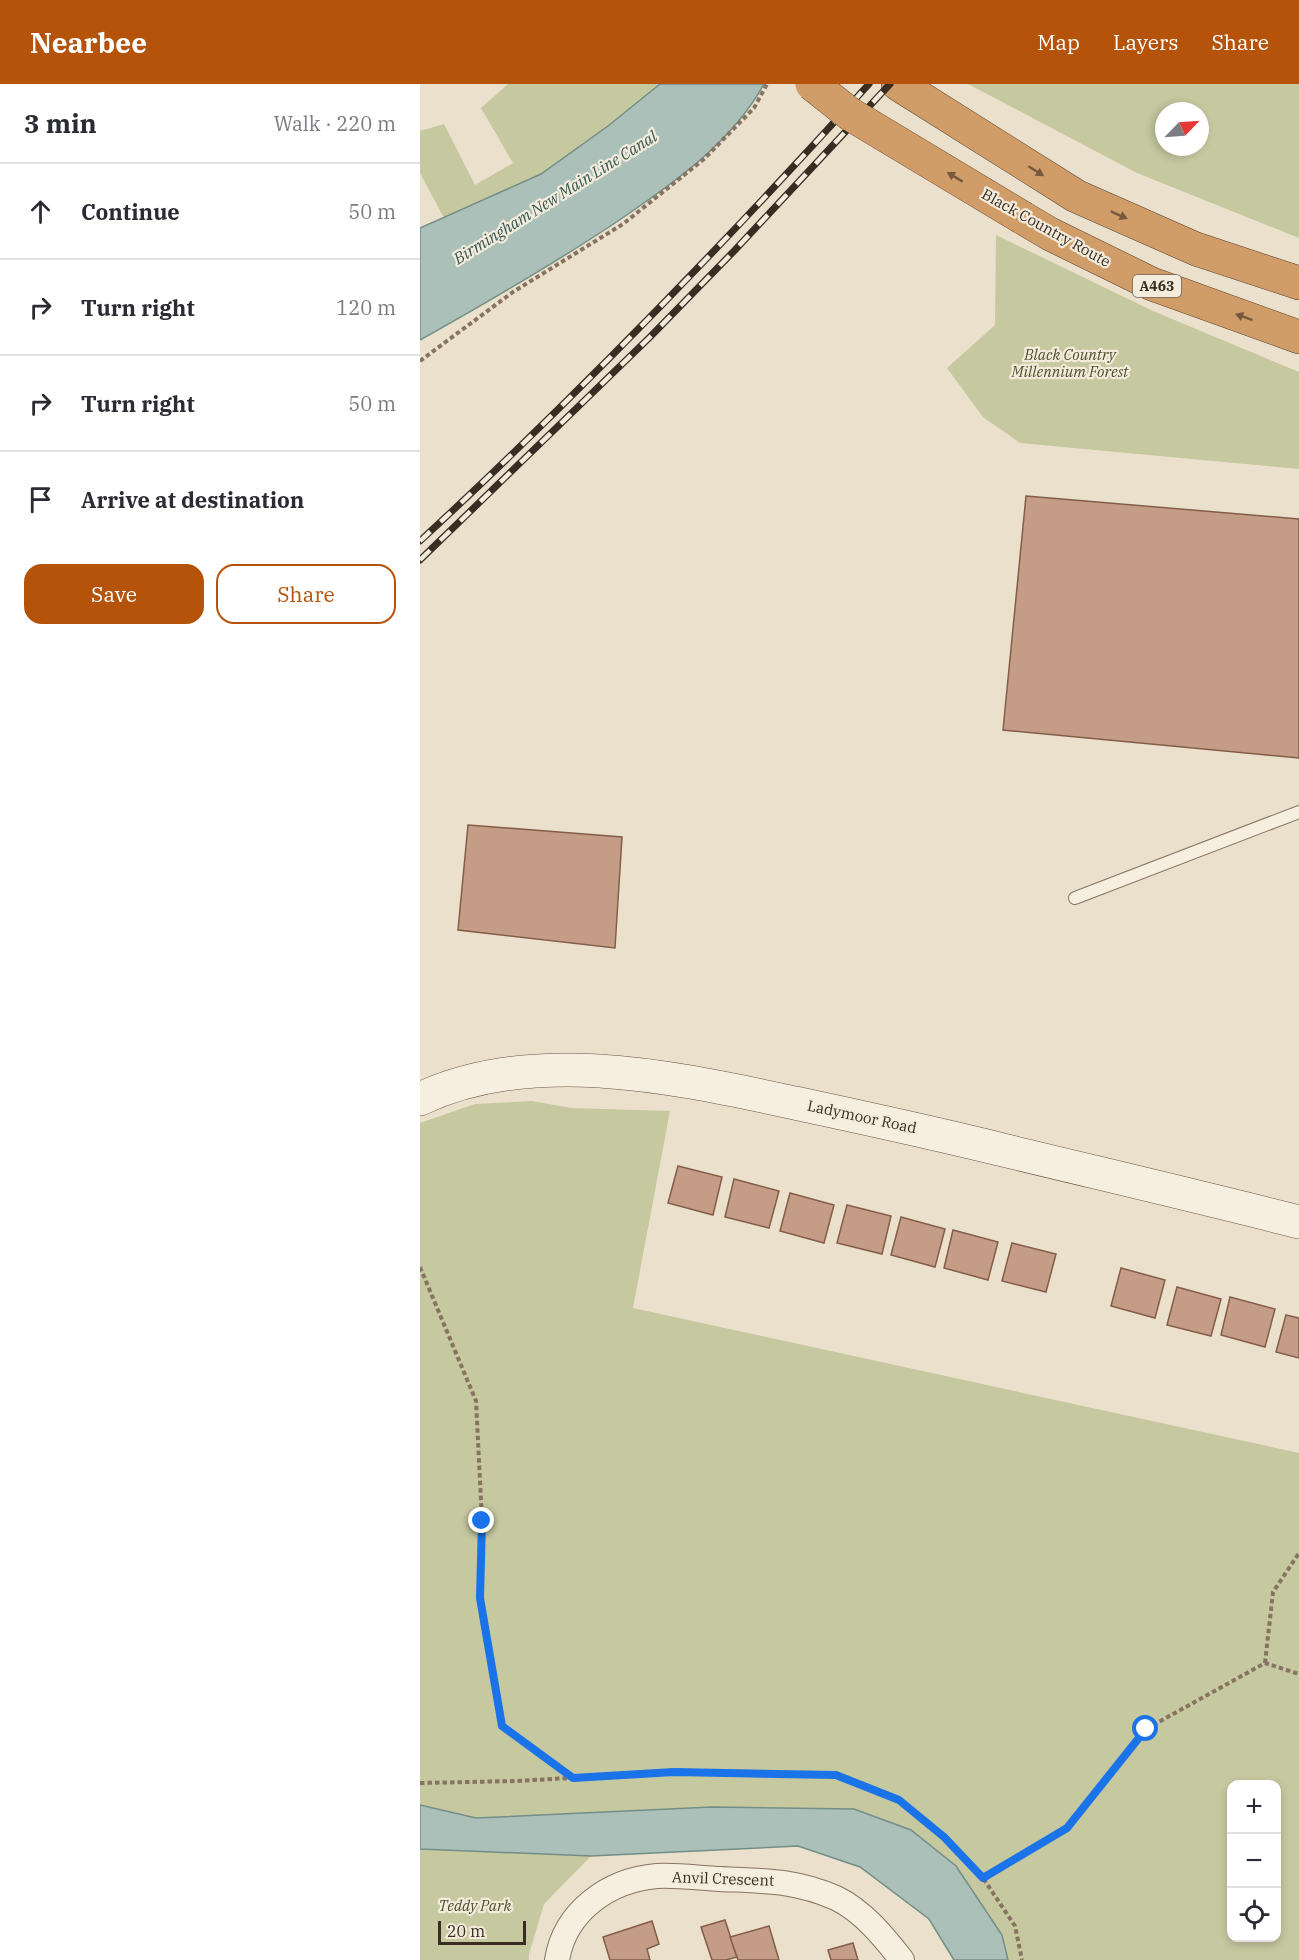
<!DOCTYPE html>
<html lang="en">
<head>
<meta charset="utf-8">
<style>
	body { margin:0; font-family:"IBM Plex Serif",serif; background:#f2f2f3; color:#2b2b33 }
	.controls { position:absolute; right:18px; bottom:18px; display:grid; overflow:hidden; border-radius:12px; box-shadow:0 3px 9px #0003 }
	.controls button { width:54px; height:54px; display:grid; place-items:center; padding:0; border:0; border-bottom:2px solid #e1e1e2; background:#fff; color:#2b2b33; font:30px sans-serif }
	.compass { position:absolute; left:735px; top:18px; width:54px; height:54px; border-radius:50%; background:#fff; box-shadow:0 3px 9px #0003; rotate:65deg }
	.scale { position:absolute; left:18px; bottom:15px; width:88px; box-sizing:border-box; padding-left:6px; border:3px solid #392c23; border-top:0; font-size:16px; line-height:21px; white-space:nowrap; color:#392c23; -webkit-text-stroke:4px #f3ebdb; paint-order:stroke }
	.stop { position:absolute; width:18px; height:18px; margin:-14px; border:4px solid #1a73e8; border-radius:50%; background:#fff }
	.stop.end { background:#1a73e8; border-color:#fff; box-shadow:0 2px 6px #0008 }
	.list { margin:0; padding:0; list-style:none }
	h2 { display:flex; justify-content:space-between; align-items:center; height:78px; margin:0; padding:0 24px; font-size:26px }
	h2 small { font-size:20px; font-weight:400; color:#7c7c81 }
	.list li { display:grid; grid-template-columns:39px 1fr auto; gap:18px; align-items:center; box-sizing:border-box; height:96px; padding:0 24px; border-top:2px solid #e1e1e2 }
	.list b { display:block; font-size:22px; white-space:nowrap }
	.list em { font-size:20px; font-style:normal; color:#7c7c81 }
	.actions { display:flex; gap:12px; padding:18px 24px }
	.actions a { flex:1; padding:14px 0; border:2px solid #b45309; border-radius:18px; text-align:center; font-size:21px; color:#b45309 }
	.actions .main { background:#b45309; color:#fff }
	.icon { flex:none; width:33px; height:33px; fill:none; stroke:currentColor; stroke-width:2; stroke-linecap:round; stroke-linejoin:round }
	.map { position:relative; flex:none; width:879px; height:1876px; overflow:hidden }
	header { display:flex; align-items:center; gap:36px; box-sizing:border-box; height:84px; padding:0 30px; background:#b45309; color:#fff }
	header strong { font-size:28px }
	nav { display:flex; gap:33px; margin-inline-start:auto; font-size:21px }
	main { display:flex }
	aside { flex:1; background:#fff }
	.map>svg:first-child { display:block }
	.green { fill:#c6c8a0; fill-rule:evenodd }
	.water { fill:#abc0b9; stroke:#738e86; stroke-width:1.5 }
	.building { fill:#c59d86; stroke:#835d49; stroke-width:1.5 }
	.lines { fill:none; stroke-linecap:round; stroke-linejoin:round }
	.lane-casing { stroke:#877361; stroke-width:14 }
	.street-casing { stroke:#877361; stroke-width:26 }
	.secondary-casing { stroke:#695444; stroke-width:34 }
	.highway-casing { stroke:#554235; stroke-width:34 }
	.path { stroke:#877361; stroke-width:4; stroke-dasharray:4.5 3; stroke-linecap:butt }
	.lane { stroke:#f6eedf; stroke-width:12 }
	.street { stroke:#f6eedf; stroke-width:24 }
	.secondary { stroke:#f6eedf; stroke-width:33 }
	.highway { stroke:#d09c67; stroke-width:33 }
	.rail-casing { stroke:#392c23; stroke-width:7 }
	.rail { stroke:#f3ebdb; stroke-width:4.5; stroke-dasharray:14; stroke-linecap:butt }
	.highway-bridge-casing { stroke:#554235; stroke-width:34; stroke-linecap:butt }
	.highway-bridge { stroke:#d09c67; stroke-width:33 }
	.oneway { fill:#75593e }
	.route { stroke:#1a73e8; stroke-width:8 }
	.labels { text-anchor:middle; stroke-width:4.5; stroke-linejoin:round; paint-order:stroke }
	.shield { fill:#f3ebdb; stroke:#71655a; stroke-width:1.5 }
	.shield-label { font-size:14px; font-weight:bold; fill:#392c23 }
	.street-label { font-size:15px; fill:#392c23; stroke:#f3ebdb }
	.park-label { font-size:15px; font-style:italic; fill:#4b532c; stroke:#f3ebdb }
	.water-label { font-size:16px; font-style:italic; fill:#345753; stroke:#f3ebdb }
</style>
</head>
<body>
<header>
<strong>Nearbee</strong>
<nav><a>Map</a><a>Layers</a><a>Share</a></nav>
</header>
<main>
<aside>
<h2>3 min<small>Walk · 220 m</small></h2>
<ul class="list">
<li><svg class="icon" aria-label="ahead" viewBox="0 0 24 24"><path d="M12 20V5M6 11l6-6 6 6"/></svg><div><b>Continue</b></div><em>50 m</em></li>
<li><svg class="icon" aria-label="right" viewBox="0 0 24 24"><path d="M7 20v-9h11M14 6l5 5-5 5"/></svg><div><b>Turn right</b></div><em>120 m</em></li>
<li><svg class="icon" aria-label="right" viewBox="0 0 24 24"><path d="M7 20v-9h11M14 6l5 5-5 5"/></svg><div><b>Turn right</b></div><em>50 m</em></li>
<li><svg class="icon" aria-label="arrive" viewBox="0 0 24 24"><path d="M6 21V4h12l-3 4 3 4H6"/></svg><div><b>Arrive at destination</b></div></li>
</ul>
<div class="actions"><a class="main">Save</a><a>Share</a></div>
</aside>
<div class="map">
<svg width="879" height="1876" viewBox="0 0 879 1876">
	<rect width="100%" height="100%" fill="#ebe0cc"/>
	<!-- green -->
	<g class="green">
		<path d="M88 0H240L188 42 121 90 24 134 0 89V47L24 40 55 101 93 79 61 24Z"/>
		<path d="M548 0H879V154L717 89ZM744 27H780V63H744Z"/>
		<path d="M576 151 733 227 879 288V385L600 359 563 333 527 284 575 241Z"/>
		<path d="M112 1017 151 1024 250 1027 213 1224 879 1369V1876H588L582 1851 434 1725 292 1723 56 1734 0 1721V1039L55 1020ZM812 1700H856V1854H812Z"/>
		<path d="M0 1765 171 1772 124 1820 109 1870V1876H0Z"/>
	</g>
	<!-- water -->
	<g class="water">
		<path d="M240 0H344C311 60 251 101 195 139 132 181 66 219 0 256V144L121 90 188 42Z"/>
		<path d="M0 1721 56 1734 292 1723 434 1725 491 1746 536 1782 582 1851 588 1876H534L509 1835 440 1783 378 1762 171 1772 0 1765Z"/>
	</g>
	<!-- building -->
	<g class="building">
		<path d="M606 412 879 435V674L583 646Z"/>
		<path d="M48 741 202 753 195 864 38 846Z"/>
		<path d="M258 1082 302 1093 293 1131 248 1119Z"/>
		<path d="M314 1095 359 1107 349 1144 305 1133Z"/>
		<path d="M370 1109 414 1121 404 1159 360 1147Z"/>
		<path d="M427 1121 471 1132 462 1170 417 1159Z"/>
		<path d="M481 1133 525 1145 515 1183 471 1171Z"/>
		<path d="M533 1146 578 1158 568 1196 524 1184Z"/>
		<path d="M592 1159 636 1170 626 1208 582 1197Z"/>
		<path d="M701 1184 745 1196 735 1234 691 1222Z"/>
		<path d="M757 1203 801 1215 791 1252 747 1241Z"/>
		<path d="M810 1213 855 1225 845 1263 801 1251Z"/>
		<path d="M866 1231 879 1234V1274L856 1268Z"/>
		<path d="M305 1836 317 1873 306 1876H292L281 1843Z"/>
		<path d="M232 1837 239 1860 227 1865 230 1876H190L183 1853Z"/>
		<path d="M349 1842 359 1876H318L310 1853Z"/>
		<path d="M433 1859 438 1876H411L408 1866Z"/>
	</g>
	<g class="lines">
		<!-- lane casing -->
		<g class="lane-casing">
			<path id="lane" d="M655 814 879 728"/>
		</g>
		<!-- street casing -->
		<g class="street-casing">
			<path id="street" d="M137 1876C145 1827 189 1796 237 1792 257 1791 280 1794 300 1795 344 1797 375 1796 416 1814 443 1827 464 1853 482 1876"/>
		</g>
		<!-- secondary casing -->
		<g class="secondary-casing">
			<path id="secondary" d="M0 1015C114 961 257 994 375 1019 445 1034 514 1049 583 1066 682 1090 781 1113 879 1138"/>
		</g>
		<!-- highway casing -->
		<g class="highway-casing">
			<g id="highway">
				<path d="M478 0 656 112 776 165 879 199"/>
				<path d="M603 134 630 150 732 200 879 253"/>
			</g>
		</g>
		<!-- path -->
		<g class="path">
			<path d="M0 277 93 208 203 140 284 75 334 24 347 0"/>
			<path d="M0 1183 56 1317 62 1437 60 1514 82 1642 152 1694"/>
			<path d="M845 1579 853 1508 879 1469"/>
			<path d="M0 1699 97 1697 254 1688 416 1691 479 1716 524 1753 563 1794 595 1842 602 1876"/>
			<path d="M563 1794 647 1744 726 1645 845 1579 879 1590"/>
		</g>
		<!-- lane -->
		<use href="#lane" class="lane"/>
		<!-- street -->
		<use href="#street" class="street"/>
		<!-- secondary -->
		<use href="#secondary" class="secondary"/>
		<!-- highway -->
		<use href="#highway" class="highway"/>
		<!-- rail casing -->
		<g class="rail-casing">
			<g id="rail">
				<path d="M0 457C157 312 306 158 449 0"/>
				<path d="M0 476 230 253 315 166 470 0"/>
			</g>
		</g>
		<!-- rail -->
		<use href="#rail" class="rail"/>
		<!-- highway-bridge casing -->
		<g class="highway-bridge-casing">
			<path id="highway-bridge" d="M392 0 430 30 603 134"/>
		</g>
		<!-- highway-bridge -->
		<use href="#highway-bridge" class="highway-bridge"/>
	</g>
	<!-- one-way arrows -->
	<defs><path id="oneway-solid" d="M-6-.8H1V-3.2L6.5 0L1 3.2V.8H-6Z" transform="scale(1.5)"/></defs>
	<g class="oneway">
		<use href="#oneway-solid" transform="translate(616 87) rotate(32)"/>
		<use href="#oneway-solid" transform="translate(535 93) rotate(-149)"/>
		<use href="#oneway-solid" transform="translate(699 131) rotate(24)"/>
		<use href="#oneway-solid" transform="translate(824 233) rotate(-160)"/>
	</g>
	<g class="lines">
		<!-- route -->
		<path class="route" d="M62 1437 60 1514 82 1642 153 1694 254 1688 416 1691 479 1716 524 1753 563 1794 647 1744 726 1645"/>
	</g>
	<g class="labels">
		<!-- shield labels -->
		<rect class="shield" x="713" y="191" width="48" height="22" rx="4.5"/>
		<g class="shield-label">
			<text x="737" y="207">A463</text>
		</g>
		<!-- street labels -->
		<g class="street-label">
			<text transform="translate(626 144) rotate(29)" y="5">Black Country Route</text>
			<text transform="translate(442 1033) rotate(12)" y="5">Ladymoor Road</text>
			<text transform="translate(303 1795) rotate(2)" y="5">Anvil Crescent</text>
		</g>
		<!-- park labels -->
		<g class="park-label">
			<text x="650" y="276">Black Country<tspan x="650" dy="17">Millennium Forest</tspan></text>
			<text x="55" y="1827">Teddy Park</text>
		</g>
		<!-- water labels -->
		<g class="water-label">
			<text transform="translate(135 113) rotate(-32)" y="6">Birmingham New Main Line Canal</text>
		</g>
	</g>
</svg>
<div class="controls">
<button>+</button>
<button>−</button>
<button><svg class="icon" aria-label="locate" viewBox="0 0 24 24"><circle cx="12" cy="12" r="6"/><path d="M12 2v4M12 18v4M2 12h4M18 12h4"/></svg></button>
</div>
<svg class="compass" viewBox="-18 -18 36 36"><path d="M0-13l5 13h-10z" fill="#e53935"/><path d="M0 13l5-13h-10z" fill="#7c7c81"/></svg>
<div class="scale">20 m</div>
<div class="stop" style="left:726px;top:1645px"></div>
<div class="stop end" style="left:62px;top:1437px"></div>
</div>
</main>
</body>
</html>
